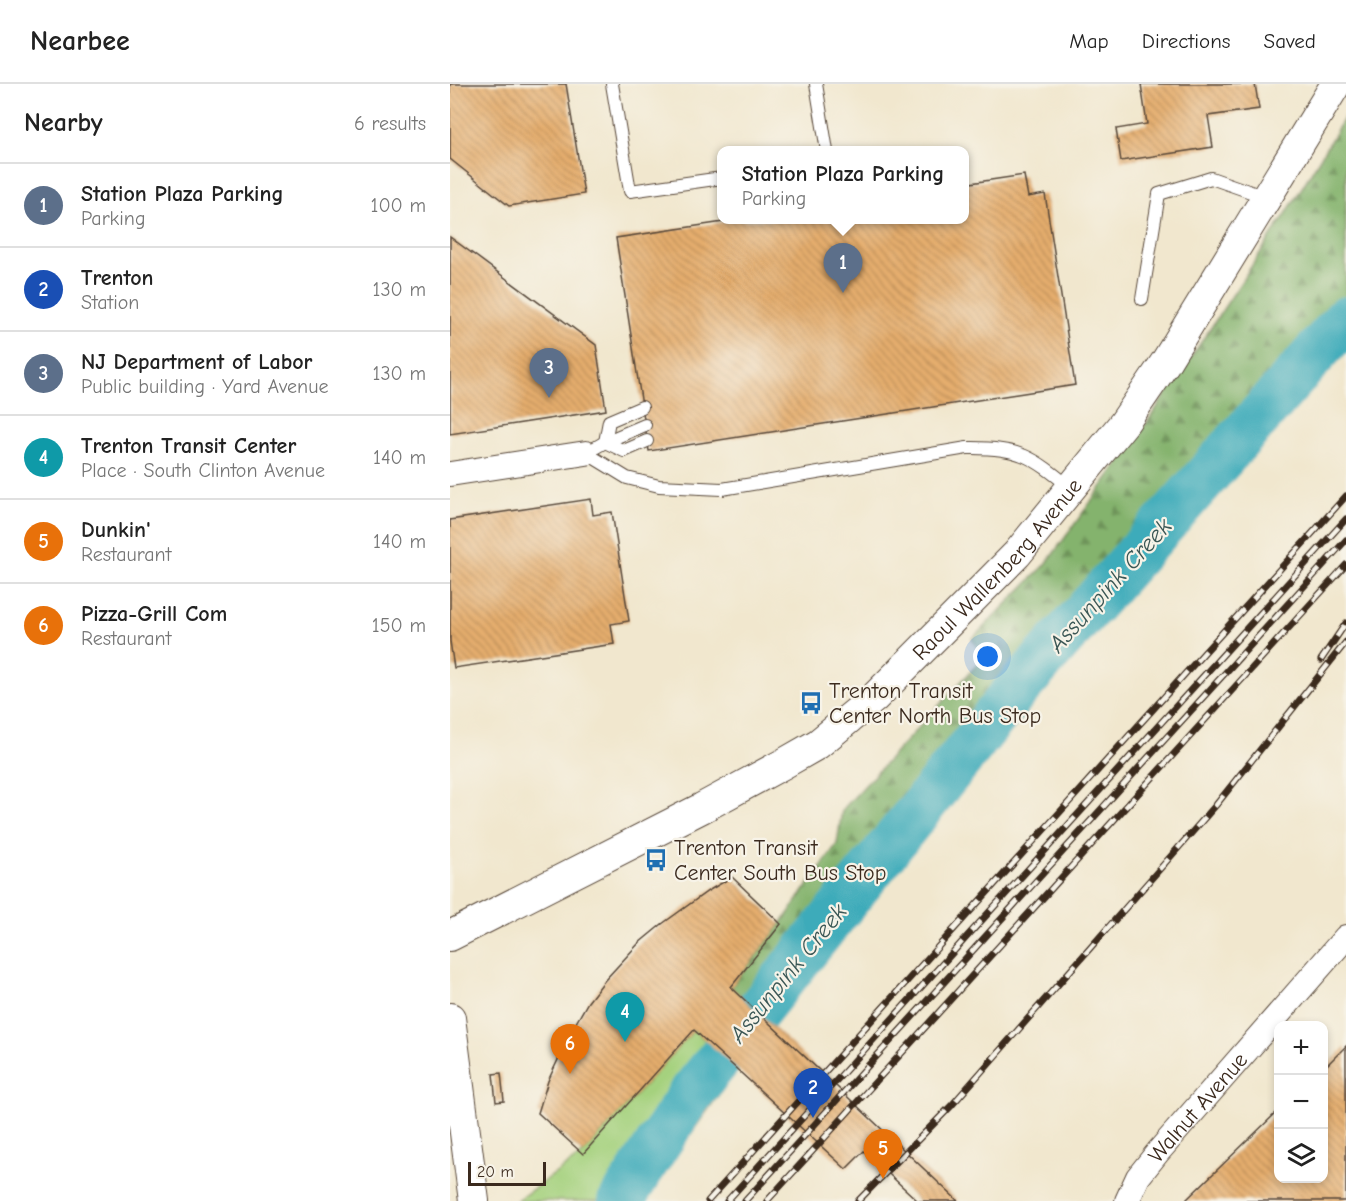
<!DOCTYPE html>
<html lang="en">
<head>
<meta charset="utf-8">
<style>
	body { margin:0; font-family:"Comic Neue",sans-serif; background:#f6f6f6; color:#222 }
	.controls { position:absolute; right:18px; bottom:18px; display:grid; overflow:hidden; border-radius:12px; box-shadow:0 3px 9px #0003 }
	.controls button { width:54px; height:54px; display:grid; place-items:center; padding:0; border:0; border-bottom:2px solid #e0e0e0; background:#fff; color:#222; font:30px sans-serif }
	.scale { position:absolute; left:18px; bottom:15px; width:78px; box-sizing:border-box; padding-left:6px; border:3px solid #3b2a1e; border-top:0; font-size:16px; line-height:21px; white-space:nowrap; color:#3b2a1e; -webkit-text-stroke:4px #f7f3e8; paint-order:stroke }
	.you { position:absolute; left:538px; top:573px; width:21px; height:21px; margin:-15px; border:4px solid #fff; border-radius:50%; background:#1a73e8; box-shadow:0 0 0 9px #1a73e833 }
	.badge { display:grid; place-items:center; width:39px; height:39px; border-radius:50%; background:#0b8043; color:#fff; font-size:20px; font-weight:700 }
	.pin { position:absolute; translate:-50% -50px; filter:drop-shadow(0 2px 3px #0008) }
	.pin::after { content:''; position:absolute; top:32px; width:21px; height:18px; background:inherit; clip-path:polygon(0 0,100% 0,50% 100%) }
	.popup { position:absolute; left:267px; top:62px; width:252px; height:78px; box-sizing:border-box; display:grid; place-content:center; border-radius:12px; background:#fff; filter:drop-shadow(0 2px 4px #0005); font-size:20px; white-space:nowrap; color:#767676 }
	.popup b { font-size:22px; color:#222 }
	.popup::after { content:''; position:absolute; left:50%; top:100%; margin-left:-12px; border:12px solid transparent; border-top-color:#fff }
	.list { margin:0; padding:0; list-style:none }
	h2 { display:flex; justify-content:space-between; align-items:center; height:78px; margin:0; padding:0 24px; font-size:26px }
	h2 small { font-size:20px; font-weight:400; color:#767676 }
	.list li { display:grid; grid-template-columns:39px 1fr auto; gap:18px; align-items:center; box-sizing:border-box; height:84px; padding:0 24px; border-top:2px solid #e0e0e0 }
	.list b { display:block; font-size:22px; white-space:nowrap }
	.list p { margin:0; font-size:20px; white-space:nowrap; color:#767676 }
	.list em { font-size:20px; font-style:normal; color:#767676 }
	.icon { flex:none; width:33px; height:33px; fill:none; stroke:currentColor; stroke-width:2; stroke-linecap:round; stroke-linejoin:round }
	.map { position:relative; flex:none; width:896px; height:1117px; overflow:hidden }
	header { display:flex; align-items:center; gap:36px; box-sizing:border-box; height:84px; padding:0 30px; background:#fff; border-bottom:2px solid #e0e0e0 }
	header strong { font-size:28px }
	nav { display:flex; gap:33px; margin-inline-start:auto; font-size:21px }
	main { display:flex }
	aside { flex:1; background:#fff }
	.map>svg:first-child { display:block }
	.grass { fill:#a5d17e; stroke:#707e4e; stroke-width:1.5 }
	.forest { fill:url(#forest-firs); stroke:#606e46; stroke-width:1.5 }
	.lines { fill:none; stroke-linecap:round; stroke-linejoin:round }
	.river { stroke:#3cabba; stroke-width:46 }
	.building { fill:url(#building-back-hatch) }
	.service-casing { stroke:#564638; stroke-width:14 }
	.minor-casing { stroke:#564638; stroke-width:26 }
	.tertiary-casing { stroke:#564638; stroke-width:32 }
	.service { stroke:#fff; stroke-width:12 }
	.minor { stroke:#fff; stroke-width:24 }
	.tertiary { stroke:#fff; stroke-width:30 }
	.rail-casing { stroke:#3b2a1e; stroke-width:7 }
	.rail { stroke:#f7f3e8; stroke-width:4.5; stroke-dasharray:14; stroke-linecap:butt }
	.labels { text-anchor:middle; stroke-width:4.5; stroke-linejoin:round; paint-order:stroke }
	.street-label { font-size:22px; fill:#3b2a1e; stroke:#f7f3e8 }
	.poi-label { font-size:22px; fill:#3b2a1e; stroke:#f7f3e8; text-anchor:start }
	.water-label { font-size:24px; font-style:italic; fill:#3b5755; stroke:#f7f3e8 }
</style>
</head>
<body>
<header>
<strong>Nearbee</strong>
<nav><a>Map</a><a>Directions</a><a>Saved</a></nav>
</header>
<main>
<aside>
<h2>Nearby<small>6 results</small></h2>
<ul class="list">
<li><span class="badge" style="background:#5c6f8a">1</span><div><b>Station Plaza Parking</b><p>Parking</p></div><em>100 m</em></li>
<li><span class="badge" style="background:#1a4fb4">2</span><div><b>Trenton</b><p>Station</p></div><em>130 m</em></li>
<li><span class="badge" style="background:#5c6f8a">3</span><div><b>NJ Department of Labor</b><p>Public building · Yard Avenue</p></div><em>130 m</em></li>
<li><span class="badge" style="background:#0f9aa8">4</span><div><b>Trenton Transit Center</b><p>Place · South Clinton Avenue</p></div><em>140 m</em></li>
<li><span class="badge" style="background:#e8710a">5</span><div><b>Dunkin'</b><p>Restaurant</p></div><em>140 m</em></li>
<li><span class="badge" style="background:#e8710a">6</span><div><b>Pizza-Grill Com</b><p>Restaurant</p></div><em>150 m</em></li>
</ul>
</aside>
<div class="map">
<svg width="896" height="1117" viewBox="0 0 896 1117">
	<defs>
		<pattern id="forest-firs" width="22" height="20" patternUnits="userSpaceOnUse" patternTransform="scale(1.5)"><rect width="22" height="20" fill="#84b36d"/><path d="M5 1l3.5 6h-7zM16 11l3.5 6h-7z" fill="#6d9259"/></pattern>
		<pattern id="building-back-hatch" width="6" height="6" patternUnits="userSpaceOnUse" patternTransform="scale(1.5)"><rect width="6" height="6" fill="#e5ad6d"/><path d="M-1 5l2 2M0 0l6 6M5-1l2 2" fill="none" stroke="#bb8d59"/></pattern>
	</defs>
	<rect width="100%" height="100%" fill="#f7f3e8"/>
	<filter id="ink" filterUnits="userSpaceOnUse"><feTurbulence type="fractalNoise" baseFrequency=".0167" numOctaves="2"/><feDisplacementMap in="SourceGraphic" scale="12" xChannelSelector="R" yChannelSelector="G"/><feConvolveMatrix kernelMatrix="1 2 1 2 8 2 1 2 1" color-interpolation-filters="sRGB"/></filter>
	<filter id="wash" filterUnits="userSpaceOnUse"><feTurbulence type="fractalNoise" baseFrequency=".008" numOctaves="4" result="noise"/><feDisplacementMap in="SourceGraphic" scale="24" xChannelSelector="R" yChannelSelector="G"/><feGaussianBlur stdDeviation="1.35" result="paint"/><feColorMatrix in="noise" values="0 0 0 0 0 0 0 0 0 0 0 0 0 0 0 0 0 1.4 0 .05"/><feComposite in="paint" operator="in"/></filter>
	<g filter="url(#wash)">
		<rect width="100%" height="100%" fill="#f1e7ce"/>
		<!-- grass -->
		<path class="grass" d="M244 946 287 985 193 1117H66L133 1070Z"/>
		<!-- forest -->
		<path class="forest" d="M896 31V265L538 660 321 941 281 903 331 840 387 760 392 726 534 573 522 555 596 480 685 356 760 245 836 130Z"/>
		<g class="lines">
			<!-- river -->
			<path class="river" d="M171 1117 239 1012 561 612 896 235"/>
		</g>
		<g id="blocks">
			<!-- building -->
			<g class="building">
				<path d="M0 0H116L134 110 59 122 0 75Z"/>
				<path d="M691 0H805L809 25 758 32 763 63 671 77 666 45 697 40Z"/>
				<path d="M574 91 578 113 595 110 625 301 199 367 166 154 287 136H514V100Z"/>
				<path d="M0 153 146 261 156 326 0 350Z"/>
				<path d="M141 415 143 431 162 428 179 537 161 540 164 560 4 584 0 557V436Z"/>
				<path d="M282 793 331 840 281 903 508 1117H468L414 1067 396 1085 244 946 133 1070 88 1029 98 997 123 944 138 918 155 896 189 859 212 840 258 807Z"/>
				<path d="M896 962V1117H735L828 1027V1094H874V984Z"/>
				<path d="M51 989 54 1017 46 1018 43 990Z"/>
			</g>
		</g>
	</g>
	<g filter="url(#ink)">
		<use href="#blocks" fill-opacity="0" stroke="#564638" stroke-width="1.5"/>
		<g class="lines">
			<!-- service casing -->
			<g class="service-casing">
				<g id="service">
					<path d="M162 0 180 107 272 94"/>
					<path d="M366 0 377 67"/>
					<path d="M692 215 709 110 761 94 815 113"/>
					<path d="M195 341 155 358 136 369 177 394 209 402 272 405 517 364C569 363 582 372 621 404"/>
					<path d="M155 358 159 337 192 323"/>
					<path d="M155 358 174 367 197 357"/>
				</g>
			</g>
			<!-- minor casing -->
			<g class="minor-casing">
				<g id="minor">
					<path d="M0 390 136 369"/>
					<path id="s1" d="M677 1117 688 1093 708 1068 896 853"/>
				</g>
			</g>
			<!-- tertiary casing -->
			<g class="tertiary-casing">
				<g id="tertiary">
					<path id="s2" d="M0 852 252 724 333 680 368 660 424 614 567 470 674 339 715 279 886 0"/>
					<path d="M0 934 24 1117"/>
				</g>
			</g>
			<!-- service -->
			<use href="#service" class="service"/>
			<!-- minor -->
			<use href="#minor" class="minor"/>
			<!-- tertiary -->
			<use href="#tertiary" class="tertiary"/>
			<!-- rail casing -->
			<g class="rail-casing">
				<g id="rail">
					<path d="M871 576 896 539"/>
					<path d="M258 1117 896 412"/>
					<path d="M277 1117 896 435"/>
					<path d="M295 1117 896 456"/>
					<path d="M317 1117 896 481"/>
					<path d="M408 1117 502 1021 766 721 896 558"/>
				</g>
			</g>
			<!-- rail -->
			<use href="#rail" class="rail"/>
		</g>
	</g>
	<!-- icons -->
	<defs>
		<g id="bus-bare" transform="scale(1.8)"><path d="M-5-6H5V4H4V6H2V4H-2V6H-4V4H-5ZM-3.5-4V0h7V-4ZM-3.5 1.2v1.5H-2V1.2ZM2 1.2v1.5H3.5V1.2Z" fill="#1f6fb2" stroke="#f7f3e8" stroke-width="2.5" paint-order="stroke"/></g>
	</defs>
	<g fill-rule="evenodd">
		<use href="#bus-bare" x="361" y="619"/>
		<use href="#bus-bare" x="206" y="776"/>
	</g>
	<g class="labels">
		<!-- street labels -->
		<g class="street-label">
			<text dy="8" stroke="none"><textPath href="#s2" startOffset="666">Raoul Wallenberg Avenue</textPath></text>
			<text dy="8" stroke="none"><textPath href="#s1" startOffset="118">Walnut Avenue</textPath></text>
		</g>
		<!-- poi labels -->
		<g class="poi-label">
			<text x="379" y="614">Trenton Transit<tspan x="379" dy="25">Center North Bus Stop</tspan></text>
			<text x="224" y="771">Trenton Transit<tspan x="224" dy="25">Center South Bus Stop</tspan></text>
		</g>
		<!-- water labels -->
		<g class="water-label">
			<text transform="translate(660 501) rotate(-48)" y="8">Assunpink Creek</text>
			<text transform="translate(338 889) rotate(-51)" y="8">Assunpink Creek</text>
		</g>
	</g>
</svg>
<div class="controls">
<button>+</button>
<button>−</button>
<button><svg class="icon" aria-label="layers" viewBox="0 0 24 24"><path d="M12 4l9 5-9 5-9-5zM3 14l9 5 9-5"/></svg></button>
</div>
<div class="scale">20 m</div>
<div class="you"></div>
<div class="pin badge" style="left:393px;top:209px;background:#5c6f8a">1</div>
<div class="popup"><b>Station Plaza Parking</b>Parking</div>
<div class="pin badge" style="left:363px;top:1034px;background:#1a4fb4">2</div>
<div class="pin badge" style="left:99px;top:314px;background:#5c6f8a">3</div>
<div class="pin badge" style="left:175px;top:958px;background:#0f9aa8">4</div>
<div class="pin badge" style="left:433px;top:1095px;background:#e8710a">5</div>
<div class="pin badge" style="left:120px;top:990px;background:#e8710a">6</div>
</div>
</main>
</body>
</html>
